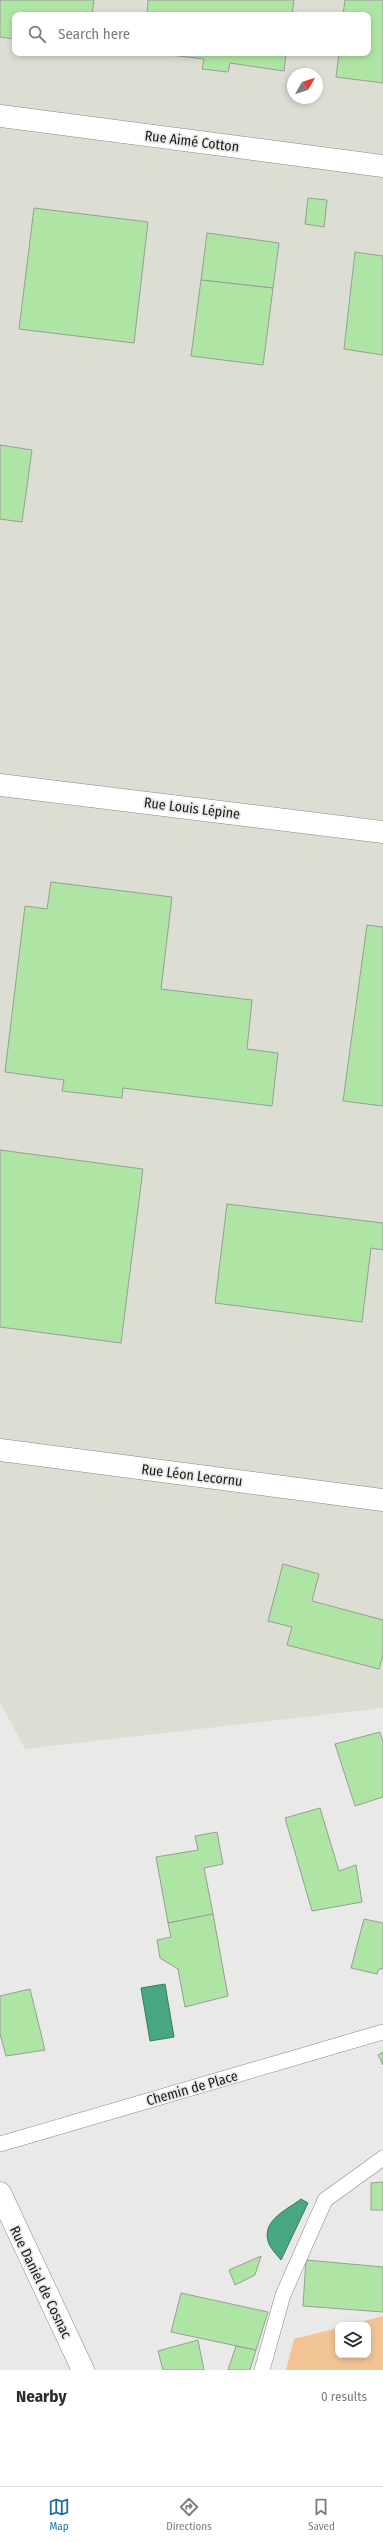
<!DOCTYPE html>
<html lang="en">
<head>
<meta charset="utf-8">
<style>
	body { margin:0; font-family:"Fira Sans Condensed",sans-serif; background:#f2f2f3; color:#2b2b33 }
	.controls { position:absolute; right:12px; bottom:12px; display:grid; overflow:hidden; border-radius:8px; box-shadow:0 2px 6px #0003 }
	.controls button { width:36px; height:36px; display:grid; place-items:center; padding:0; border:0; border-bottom:1px solid #e1e1e2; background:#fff; color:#2b2b33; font:20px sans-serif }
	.compass { position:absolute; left:287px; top:68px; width:36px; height:36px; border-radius:50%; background:#fff; box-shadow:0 2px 6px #0003; rotate:51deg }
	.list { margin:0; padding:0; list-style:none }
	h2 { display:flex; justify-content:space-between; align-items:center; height:52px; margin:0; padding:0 16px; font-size:17px }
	h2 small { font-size:13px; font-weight:400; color:#7c7c81 }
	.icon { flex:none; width:22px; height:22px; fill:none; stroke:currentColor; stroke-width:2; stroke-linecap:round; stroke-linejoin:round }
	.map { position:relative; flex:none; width:383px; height:2370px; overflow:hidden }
	.search { position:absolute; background:#fff; box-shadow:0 2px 6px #0003; left:12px; right:12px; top:12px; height:44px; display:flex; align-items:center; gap:10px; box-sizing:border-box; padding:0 14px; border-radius:8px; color:#7c7c81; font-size:15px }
	.sheet { height:116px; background:#fff }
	nav { display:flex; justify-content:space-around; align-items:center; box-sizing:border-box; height:56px; border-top:1px solid #e1e1e2; background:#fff; font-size:11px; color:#7c7c81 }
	nav a { display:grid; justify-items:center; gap:2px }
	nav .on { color:#1870a0 }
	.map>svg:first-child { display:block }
	.built { fill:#dcded3; fill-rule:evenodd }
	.green { fill:#f2c494 }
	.water { fill:#49a682; stroke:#3b7c62 }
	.building { fill:#aee5a4; stroke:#9a9c99 }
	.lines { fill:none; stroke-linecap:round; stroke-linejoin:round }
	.service-casing { stroke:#888986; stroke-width:16 }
	.minor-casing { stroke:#888986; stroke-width:23 }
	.tertiary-casing { stroke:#888986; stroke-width:23 }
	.service { stroke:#fff; stroke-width:15 }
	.minor { stroke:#fff; stroke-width:22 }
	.tertiary { stroke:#fff; stroke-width:22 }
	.labels { text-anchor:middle; stroke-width:3.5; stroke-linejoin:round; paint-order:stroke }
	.street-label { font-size:14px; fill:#191a18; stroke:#e9eae7 }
</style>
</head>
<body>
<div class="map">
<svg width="383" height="2370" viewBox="0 0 383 2370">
	<rect width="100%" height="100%" fill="#e9eae7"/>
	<!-- built -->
	<path class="built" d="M0 0H383V1708L25 1749 0 1702ZM15 15H368V53H15ZM293 74H317V98H293Z"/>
	<!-- green -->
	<path class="green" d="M383 2316V2370H286L294 2339 338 2328V2355H368V2325H349Z"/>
	<!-- water -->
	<g class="water">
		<path d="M165 1984 174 2037 150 2041 141 1988Z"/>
		<path d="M301 2199 308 2203 281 2260C277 2255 269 2247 268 2241 262 2220 288 2209 301 2199Z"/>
	</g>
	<!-- building -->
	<g class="building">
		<path d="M0 0H94L92 15H15V39L0 37Z"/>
		<path d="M148 0H294L292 15H147Z"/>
		<path d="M345 0H383V83L336 77 339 53H368V15H343Z"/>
		<path d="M154 53H286L284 71 230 63 228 72 202 69 204 59Z"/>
		<path d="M308 198 327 200 324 227 305 224Z"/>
		<path d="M34 208 148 222 134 343 19 329Z"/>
		<path d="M207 233 279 243 273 288 201 280Z"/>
		<path d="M355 252 383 256V355L344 349Z"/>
		<path d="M201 280 273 288 263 365 191 356Z"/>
		<path d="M0 445 32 450 22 522 0 519Z"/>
		<path d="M51 882 172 897 161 989 252 1000 247 1049 278 1053 272 1106 123 1088 122 1098 62 1091 64 1080 5 1072 25 906 47 909Z"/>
		<path d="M367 925 383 927V1106L343 1101Z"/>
		<path d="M0 1150 143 1169 121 1343 0 1327Z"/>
		<path d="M227 1204 383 1223V1250L371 1248 362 1322 215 1303Z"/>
		<path d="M283 1564 319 1574 312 1601 383 1620V1655L379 1669 287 1645 292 1627 268 1621Z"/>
		<path d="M380 1732 383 1742V1797L355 1806 335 1744Z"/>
		<path d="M320 1808 339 1871 356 1865 362 1902 312 1911 285 1818Z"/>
		<path d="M217 1832 223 1864 204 1868 213 1914 168 1923 156 1857 198 1850 195 1836Z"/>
		<path d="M213 1914 228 1996 185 2007 178 1969 160 1958 157 1940 171 1937 168 1923Z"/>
		<path d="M364 1919 383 1923V1969H379L377 1974 351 1968Z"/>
		<path d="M30 1989 45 2050 6 2056 0 2034V1996Z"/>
		<path d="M383 2052V2065L378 2055Z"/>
		<path d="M383 2182V2210H371V2183Z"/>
		<path d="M261 2256 255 2275 235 2285 229 2270Z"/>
		<path d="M306 2260 383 2267V2312L303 2306Z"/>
		<path d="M181 2293 268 2312 256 2350 171 2332Z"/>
		<path d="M198 2340 204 2370H163L158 2351Z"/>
		<path d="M236 2346 256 2350 250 2370H228Z"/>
	</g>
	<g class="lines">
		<!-- service casing -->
		<g class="service-casing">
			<g id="service">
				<path d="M0 2144 383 2032"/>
				<path d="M262 2370 283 2295 325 2200 383 2158"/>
			</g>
		</g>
		<!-- minor casing -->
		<g class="minor-casing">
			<g id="minor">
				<path d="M0 116 383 166"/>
				<path d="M0 785 383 832"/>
				<path d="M0 1450 383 1500"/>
			</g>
		</g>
		<!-- tertiary casing -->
		<g class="tertiary-casing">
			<path id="tertiary" d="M0 2193 83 2370"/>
		</g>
		<!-- service -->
		<use href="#service" class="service"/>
		<!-- minor -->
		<use href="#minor" class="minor"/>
		<!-- tertiary -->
		<use href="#tertiary" class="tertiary"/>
	</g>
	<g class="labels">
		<!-- street labels -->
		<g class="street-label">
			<text transform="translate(192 141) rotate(7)" y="5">Rue Aimé Cotton</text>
			<text transform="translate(192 808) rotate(7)" y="5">Rue Louis Lépine</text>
			<text transform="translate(192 1475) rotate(7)" y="5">Rue Léon Lecornu</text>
			<text transform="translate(192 2088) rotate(-16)" y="5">Chemin de Place</text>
			<text transform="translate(41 2282) rotate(64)" y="5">Rue Daniel de Cosnac</text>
		</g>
	</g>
</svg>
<div class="controls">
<button><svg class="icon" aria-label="layers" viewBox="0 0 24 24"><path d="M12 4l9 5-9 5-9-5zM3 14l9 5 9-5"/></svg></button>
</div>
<svg class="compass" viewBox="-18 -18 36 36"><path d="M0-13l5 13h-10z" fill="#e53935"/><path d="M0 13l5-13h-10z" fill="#7c7c81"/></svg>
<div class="search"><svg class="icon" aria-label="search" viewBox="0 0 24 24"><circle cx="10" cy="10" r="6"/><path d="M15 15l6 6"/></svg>Search here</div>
</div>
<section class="sheet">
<h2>Nearby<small>0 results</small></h2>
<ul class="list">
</ul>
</section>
<nav>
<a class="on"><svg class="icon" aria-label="map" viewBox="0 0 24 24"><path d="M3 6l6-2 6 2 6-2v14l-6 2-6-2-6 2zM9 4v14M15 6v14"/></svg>Map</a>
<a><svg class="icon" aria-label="directions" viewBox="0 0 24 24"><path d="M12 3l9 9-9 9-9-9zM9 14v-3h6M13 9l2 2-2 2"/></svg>Directions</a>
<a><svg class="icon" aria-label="saved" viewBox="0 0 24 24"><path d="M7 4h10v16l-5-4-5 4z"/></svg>Saved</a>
</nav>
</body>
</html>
